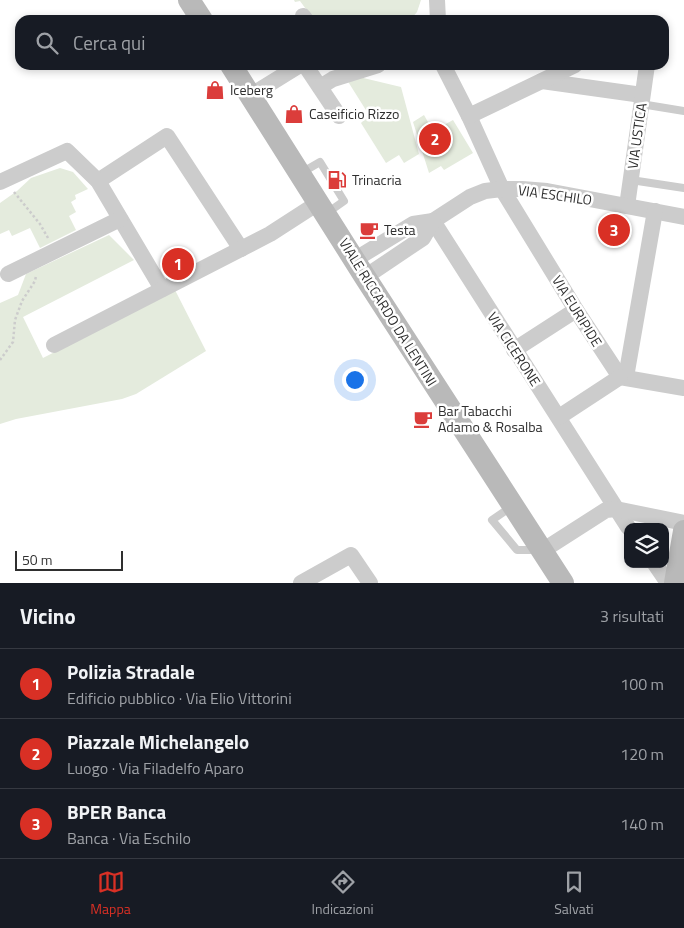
<!DOCTYPE html>
<html lang="it">
<head>
<meta charset="utf-8">
<style>
	body { margin:0; font-family:"Titillium Web",sans-serif; background:#242831; color:#f1f3f6 }
	.controls { position:absolute; right:15px; bottom:15px; display:grid; overflow:hidden; border-radius:10px; box-shadow:0 2px 8px #0003 }
	.controls button { width:45px; height:45px; display:grid; place-items:center; padding:0; border:0; border-bottom:1px solid #363941; background:#171b24; color:#f1f3f6; font:25px sans-serif }
	.scale { position:absolute; left:15px; bottom:12px; width:108px; box-sizing:border-box; padding-left:5px; border:2px solid #2f2f2f; border-top:0; font-size:14px; line-height:18px; white-space:nowrap; color:#2f2f2f; -webkit-text-stroke:4px #fff; paint-order:stroke }
	.you { position:absolute; left:354px; top:379px; width:18px; height:18px; margin:-12px; border:4px solid #fff; border-radius:50%; background:#1a73e8; box-shadow:0 0 0 8px #1a73e833 }
	.badge { display:grid; place-items:center; width:32px; height:32px; border-radius:50%; background:#d93025; color:#fff; font-size:16px; font-weight:700 }
	.pin { position:absolute; translate:-50% -50%; border:2px solid #fff; box-shadow:0 1px 5px #0006 }
	.list { margin:0; padding:0; list-style:none }
	h2 { display:flex; justify-content:space-between; align-items:center; height:65px; margin:0; padding:0 20px; font-size:21px }
	h2 small { font-size:16px; font-weight:400; color:#9ea1a6 }
	.list li { display:grid; grid-template-columns:32px 1fr auto; gap:15px; align-items:center; box-sizing:border-box; height:70px; padding:0 20px; border-top:1px solid #363941 }
	.list b { display:block; font-size:19px; white-space:nowrap }
	.list p { margin:0; font-size:16px; white-space:nowrap; color:#9ea1a6 }
	.list em { font-size:16px; font-style:normal; color:#9ea1a6 }
	.icon { flex:none; width:28px; height:28px; fill:none; stroke:currentColor; stroke-width:2; stroke-linecap:round; stroke-linejoin:round }
	.map { position:relative; flex:none; width:684px; height:583px; overflow:hidden }
	.search { position:absolute; background:#171b24; box-shadow:0 2px 8px #0003; left:15px; right:15px; top:15px; height:55px; display:flex; align-items:center; gap:12px; box-sizing:border-box; padding:0 18px; border-radius:15px; color:#9ea1a6; font-size:19px }
	.sheet { height:275px; background:#171b24 }
	nav { display:flex; justify-content:space-around; align-items:center; box-sizing:border-box; height:70px; border-top:1px solid #363941; background:#171b24; font-size:14px; color:#9ea1a6 }
	nav a { display:grid; justify-items:center; gap:2px }
	nav .on { color:#d93025 }
	.map>svg:first-child { display:block }
	.green { fill:#e4ebdd }
	.lines { fill:none; stroke-linecap:round; stroke-linejoin:round }
	.path { stroke:#ccc; stroke-width:2.5; stroke-dasharray:2.5 2.5; stroke-linecap:butt }
	.lane { stroke:#ccc; stroke-width:8 }
	.street { stroke:#ccc; stroke-width:16 }
	.secondary { stroke:#b9b9b9; stroke-width:22 }
	.labels { text-anchor:middle; stroke-width:5; stroke-linejoin:round; paint-order:stroke }
	.poi-label { font-size:14px; fill:#2f2f2f; stroke:#fff; text-anchor:start }
	.street-label { font-size:14px; fill:#2f2f2f; stroke:#fff }
</style>
</head>
<body>
<div class="map">
<svg width="684" height="583" viewBox="0 0 684 583">
	<rect width="100%" height="100%" fill="#fff"/>
	<!-- green -->
	<g class="green">
		<path d="M294 0H421L417 12 410 20H314L300 1 295 2Z"/>
		<path d="M355 76 401 87 419 154 404 163 399 155 386 163 361 123 369 115 347 80Z"/>
		<path d="M424 115 433 131 453 120 473 153 444 170 441 166 429 173 413 122Z"/>
		<path d="M60 168 73 172 88 189 75 195 76 199 71 202 76 212 69 216 76 230 40 248 30 228 12 236 9 230 0 234V203L17 191 31 178Z"/>
		<path d="M109 235 134 260 23 317 43 358 175 290 206 351 136 394 122 399 16 419 0 424V303L18 295 26 274Z"/>
	</g>
	<g class="lines">
		<!-- path -->
		<g class="path">
			<path d="M14 192 40 224 48 238"/>
			<path d="M0 360 13 342 15 320 22 301 35 281 36 276"/>
		</g>
		<!-- lane -->
		<g class="lane">
			<path d="M641 104 684 111"/>
			<path d="M301 173 320 162 344 201 327 213"/>
			<path d="M631 180 684 188"/>
			<path d="M511 507 492 520 517 550H538"/>
		</g>
		<!-- street -->
		<g class="street">
			<path d="M437 0 438 20"/>
			<path d="M303 16 306 20"/>
			<path d="M305 65 339 116"/>
			<path d="M443 65 469 116 502 189 576 310 620 377 684 388"/>
			<path d="M542 81 642 95"/>
			<path d="M320 87 333 79 378 65"/>
			<path d="M250 96 300 65"/>
			<path d="M469 116 575 65"/>
			<path d="M98 181 167 136 241 249"/>
			<path d="M0 182 67 151 98 181 162 289"/>
			<path d="M627 206 647 65"/>
			<path d="M433 221 628 527"/>
			<path d="M354 260 413 224 433 221 470 197 485 191 502 189H522L547 191 684 217"/>
			<path d="M8 274 120 219"/>
			<path d="M365 277 423 238 433 221"/>
			<path d="M54 345 270 234 318 203"/>
			<path d="M514 350 576 310"/>
			<path d="M626 377 655 211"/>
			<path d="M559 417 620 377"/>
			<path d="M542 551 606 510 616 509 684 523"/>
			<path d="M655 564 668 583"/>
			<path d="M301 583 351 555 370 583"/>
		</g>
		<!-- secondary -->
		<g class="secondary">
			<path d="M189 0 202 20"/>
			<path d="M231 65 365 277 563 583"/>
			<path d="M675 583 684 531"/>
		</g>
	</g>
	<!-- icons -->
	<defs>
		<g id="shop-bare" transform="scale(1.5)"><path d="M-5-2.5h2.3a2.7 3.5 0 0 1 5.4 0H5L5.5 6h-11ZM-1.5-2.5h3a1.5 2.3 0 0 0-3 0Z" fill="#db3d3b" stroke="#fff" stroke-width="2.5" paint-order="stroke"/></g>
		<g id="fuel-bare" transform="scale(1.5)"><path d="M-5.5-6h7V0h2V4h1.3V-2.5L3-4.5l.8-.8L6-3V5H2.5V1h-1V6h-7ZM-4.2-4.7v3.2H.2V-4.7Z" fill="#db3d3b" stroke="#fff" stroke-width="2.5" paint-order="stroke"/></g>
		<g id="cafe-bare" transform="scale(1.5)"><path d="M-5.5-4.5H6V0H3Q3 3.5 0 3.5H-2.5Q-5.5 3.5-5.5 0ZM3-3.2v2h1.7v-2ZM-6 4.5H4V6H-6Z" fill="#db3d3b" stroke="#fff" stroke-width="2.5" paint-order="stroke"/></g>
	</defs>
	<g fill-rule="evenodd">
		<use href="#shop-bare" x="215" y="90"/>
		<use href="#shop-bare" x="294" y="114"/>
		<use href="#fuel-bare" x="337" y="180"/>
		<use href="#cafe-bare" x="369" y="230"/>
		<use href="#cafe-bare" x="423" y="419"/>
	</g>
	<g class="labels">
		<!-- poi labels -->
		<g class="poi-label">
			<text x="230" y="95">Iceberg</text>
			<text x="309" y="119">Caseificio Rizzo</text>
			<text x="352" y="185">Trinacria</text>
			<text x="384" y="235">Testa</text>
			<text x="438" y="416">Bar Tabacchi<tspan x="438" dy="16">Adamo &amp; Rosalba</tspan></text>
		</g>
		<!-- street labels -->
		<g class="street-label">
			<text transform="translate(637 136) rotate(-82)" y="5">VIA USTICA</text>
			<text transform="translate(555 195) rotate(8)" y="5">VIA ESCHILO</text>
			<text transform="translate(577 311) rotate(58)" y="5">VIA EURIPIDE</text>
			<text transform="translate(388 312) rotate(58)" y="5">VIALE RICCARDO DA LENTINI</text>
			<text transform="translate(514 349) rotate(57)" y="5">VIA CICERONE</text>
		</g>
	</g>
</svg>
<div class="controls">
<button><svg class="icon" aria-label="layers" viewBox="0 0 24 24"><path d="M12 4l9 5-9 5-9-5zM3 14l9 5 9-5"/></svg></button>
</div>
<div class="scale">50 m</div>
<div class="you"></div>
<div class="pin badge" style="left:178px;top:264px">1</div>
<div class="pin badge" style="left:435px;top:139px">2</div>
<div class="pin badge" style="left:614px;top:230px">3</div>
<div class="search"><svg class="icon" aria-label="search" viewBox="0 0 24 24"><circle cx="10" cy="10" r="6"/><path d="M15 15l6 6"/></svg>Cerca qui</div>
</div>
<section class="sheet">
<h2>Vicino<small>3 risultati</small></h2>
<ul class="list">
<li><span class="badge">1</span><div><b>Polizia Stradale</b><p>Edificio pubblico · Via Elio Vittorini</p></div><em>100 m</em></li>
<li><span class="badge">2</span><div><b>Piazzale Michelangelo</b><p>Luogo · Via Filadelfo Aparo</p></div><em>120 m</em></li>
<li><span class="badge">3</span><div><b>BPER Banca</b><p>Banca · Via Eschilo</p></div><em>140 m</em></li>
</ul>
</section>
<nav>
<a class="on"><svg class="icon" aria-label="map" viewBox="0 0 24 24"><path d="M3 6l6-2 6 2 6-2v14l-6 2-6-2-6 2zM9 4v14M15 6v14"/></svg>Mappa</a>
<a><svg class="icon" aria-label="directions" viewBox="0 0 24 24"><path d="M12 3l9 9-9 9-9-9zM9 14v-3h6M13 9l2 2-2 2"/></svg>Indicazioni</a>
<a><svg class="icon" aria-label="saved" viewBox="0 0 24 24"><path d="M7 4h10v16l-5-4-5 4z"/></svg>Salvati</a>
</nav>
</body>
</html>
